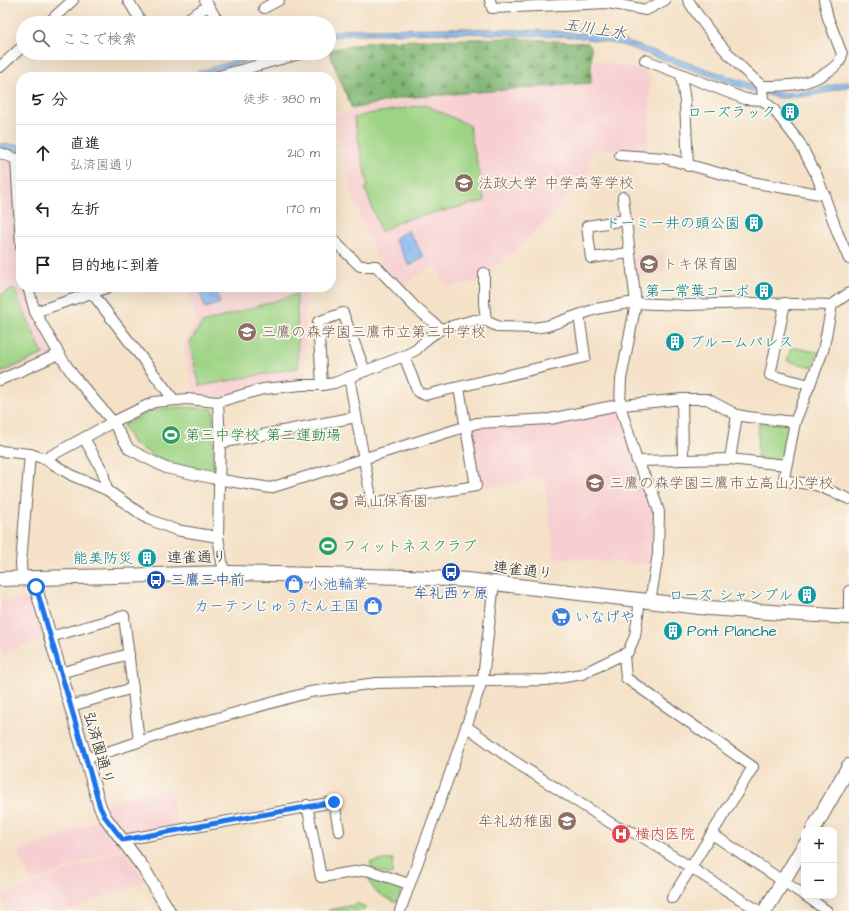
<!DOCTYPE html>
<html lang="ja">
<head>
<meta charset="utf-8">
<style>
	body { margin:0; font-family:"Architects Daughter","Klee One",sans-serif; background:#f2f2f2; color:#202124 }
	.controls { position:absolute; right:12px; bottom:12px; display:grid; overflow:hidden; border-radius:8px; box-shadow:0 4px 16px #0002 }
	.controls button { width:36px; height:36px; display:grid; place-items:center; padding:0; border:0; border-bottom:1px solid #e0e0e0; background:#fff; color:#202124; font:20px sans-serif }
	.stop { position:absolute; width:12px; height:12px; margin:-9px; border:3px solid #1a73e8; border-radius:50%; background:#fff }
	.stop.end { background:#1a73e8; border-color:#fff; box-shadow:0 1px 4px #0008 }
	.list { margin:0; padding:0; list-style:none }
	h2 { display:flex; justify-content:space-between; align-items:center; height:52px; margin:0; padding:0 16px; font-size:17px }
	h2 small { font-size:13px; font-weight:400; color:#757577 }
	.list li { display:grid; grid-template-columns:26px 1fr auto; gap:12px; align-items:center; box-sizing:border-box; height:56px; padding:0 16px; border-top:1px solid #e0e0e0 }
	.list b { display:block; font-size:15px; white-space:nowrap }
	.list p { margin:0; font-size:13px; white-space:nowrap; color:#757577 }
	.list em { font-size:13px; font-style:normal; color:#757577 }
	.icon { flex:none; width:22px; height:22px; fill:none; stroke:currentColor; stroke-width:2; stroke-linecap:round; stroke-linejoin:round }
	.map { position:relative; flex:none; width:849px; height:911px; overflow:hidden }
	.search { position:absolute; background:#fff; box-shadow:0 4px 16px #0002; left:16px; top:16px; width:320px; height:44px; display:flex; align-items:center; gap:10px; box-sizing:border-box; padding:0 14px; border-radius:22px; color:#757577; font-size:15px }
	.panel { position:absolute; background:#fff; box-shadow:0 4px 16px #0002; left:16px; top:72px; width:320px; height:220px; border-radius:16px }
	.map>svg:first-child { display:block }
	.built { fill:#f7cfd2 }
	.green { fill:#9ed485; stroke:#5d7850 }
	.forest { fill:url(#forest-firs); stroke:#4d6947 }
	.water { fill:url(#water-ripples); stroke:#4f6a86 }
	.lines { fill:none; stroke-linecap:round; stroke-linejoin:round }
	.minor-casing { stroke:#686158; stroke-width:12 }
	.tertiary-casing { stroke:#686158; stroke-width:14 }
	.secondary-casing { stroke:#686158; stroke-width:16 }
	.minor { stroke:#fff; stroke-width:10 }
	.tertiary { stroke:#fff; stroke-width:12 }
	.secondary { stroke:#fff; stroke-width:14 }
	.route { stroke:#1a73e8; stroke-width:5 }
	.labels { text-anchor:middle; stroke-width:3.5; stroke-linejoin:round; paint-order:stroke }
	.culture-label { font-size:15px; fill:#0d838f; stroke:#fbf7ec; text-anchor:end }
	.education-label { font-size:15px; fill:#785e54; stroke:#fbf7ec; text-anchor:start }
	.leisure-label { font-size:15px; fill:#27864d; stroke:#fbf7ec; text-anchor:start }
	.street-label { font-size:15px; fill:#1c1c1c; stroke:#fbf7ec }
	.transit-label { font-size:15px; fill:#164399; stroke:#fbf7ec; text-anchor:start }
	.shop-label { font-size:15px; fill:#366cbe; stroke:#fbf7ec; text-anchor:start }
	.health-label { font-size:15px; fill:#be3a42; stroke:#fbf7ec; text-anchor:start }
	.water-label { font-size:16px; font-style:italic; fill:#455a71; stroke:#fbf7ec }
</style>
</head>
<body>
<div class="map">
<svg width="849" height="911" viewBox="0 0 849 911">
	<defs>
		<pattern id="forest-firs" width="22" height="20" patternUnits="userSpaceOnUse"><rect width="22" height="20" fill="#7eb672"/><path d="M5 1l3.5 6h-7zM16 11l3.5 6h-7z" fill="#66935d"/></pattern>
		<pattern id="water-ripples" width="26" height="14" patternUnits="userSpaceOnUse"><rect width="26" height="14" fill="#82b7f1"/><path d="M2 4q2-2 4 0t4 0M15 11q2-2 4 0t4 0" fill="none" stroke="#6a94c2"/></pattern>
	</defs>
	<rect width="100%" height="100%" fill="#fbf7ec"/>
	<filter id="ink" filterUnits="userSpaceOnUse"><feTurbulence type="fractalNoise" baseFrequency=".025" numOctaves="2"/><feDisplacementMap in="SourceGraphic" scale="8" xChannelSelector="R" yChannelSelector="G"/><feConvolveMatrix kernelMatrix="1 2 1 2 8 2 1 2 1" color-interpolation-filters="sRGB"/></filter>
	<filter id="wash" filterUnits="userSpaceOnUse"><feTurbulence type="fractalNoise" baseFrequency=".012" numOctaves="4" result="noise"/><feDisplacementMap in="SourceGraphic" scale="16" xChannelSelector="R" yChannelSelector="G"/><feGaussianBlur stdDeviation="0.9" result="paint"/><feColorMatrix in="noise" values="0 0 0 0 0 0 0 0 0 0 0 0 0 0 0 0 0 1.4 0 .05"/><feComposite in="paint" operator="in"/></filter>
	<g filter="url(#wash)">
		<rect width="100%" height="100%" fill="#f4e1c7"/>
		<!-- built -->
		<g class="built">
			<path d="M593 60 646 71 648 76 651 77 648 150H592L589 171 548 218 508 257 489 272 480 274 481 281 448 287 435 265 401 285 377 257 352 194 335 116 367 107 418 98 513 88 592 84Z"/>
			<path d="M0 157 11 161 21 264V287H25L32 314 52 353 0 376Z"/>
			<path d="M662 251 665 272 635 277 632 256Z"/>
			<path d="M185 287H302L305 294V380L262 384 223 397 195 395 183 343 197 321Z"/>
			<path d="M616 410 619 411 655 509 654 564 555 558 544 478 480 488 469 432 472 429Z"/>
			<path d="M35 597 44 638 0 655V601Z"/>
			<path d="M167 789 171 791 177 823 175 827 126 835 110 816 105 805 106 802Z"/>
			<path d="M99 820 121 848 31 882 18 852Z"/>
			<path d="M123 850 145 881 67 911H7L1 896Z"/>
		</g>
		<!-- green -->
		<g class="green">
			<path d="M425 105 469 125 485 201 400 221 381 232 365 188 368 187 354 118 368 114Z"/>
			<path d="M14 289 43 354 0 373V295Z"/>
			<path d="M297 294 298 368 200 386 189 344 202 323Z"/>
			<path d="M791 347 818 352 813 367 787 361Z"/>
			<path d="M180 407 213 409V472L166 462 133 444 123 425 153 410Z"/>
			<path d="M759 423 786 424 788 427 783 460 757 459Z"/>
			<path d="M393 859 392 875 373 870 370 862Z"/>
			<path d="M368 873 403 887 396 903C380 894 370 893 368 873Z"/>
			<path d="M359 904 365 907 364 911 328 910Z"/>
		</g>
		<!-- forest -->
		<path class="forest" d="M511 38 588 43 591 46V83L402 98 352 109 329 52V50L377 41Z"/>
		<!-- water -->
		<g class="water">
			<path d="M464 28C516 31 570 28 622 40L777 93 806 92 849 81V86L824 93 800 97 779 98 755 92 622 45 576 37 464 33 350 34 329 38V33L348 29Z"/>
			<path d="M259 53H275L211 71 201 77H181Z"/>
			<path d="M0 144 21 145V152L1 149Z"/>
			<path d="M408 230 424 257 410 266 394 239Z"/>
			<path d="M198 287H215L220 303 205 308Z"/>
		</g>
	</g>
	<g filter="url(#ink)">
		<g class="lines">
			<!-- minor casing -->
			<g class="minor-casing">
				<g id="minor">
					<path d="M128 0 142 23"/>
					<path d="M205 0 219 23"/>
					<path d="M490 0 492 8 608 3 646 10 665 0"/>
					<path d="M688 0C708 32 733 62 762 86L763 100 774 110 799 142 817 176 838 234 849 259"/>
					<path d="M264 8 279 0"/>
					<path d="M48 23 73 0"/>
					<path d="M181 23 208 6"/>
					<path d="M645 60 745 99 763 100"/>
					<path d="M0 67 23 46"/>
					<path d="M681 74 685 102 688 166"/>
					<path d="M215 77 303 53"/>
					<path d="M762 86C789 86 806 86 829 71 836 66 841 62 842 54L828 18 824 0"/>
					<path d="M0 153 16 159 21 158"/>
					<path d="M620 155 664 158 751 182 825 195"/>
					<path d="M16 159 21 247"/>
					<path d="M623 197 636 303 621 379 620 405 637 461 653 493 659 512 658 554 650 602"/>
					<path d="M625 220 587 226 591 258 629 253"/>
					<path d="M331 238 360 266H376L415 307 441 329"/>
					<path d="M484 273V303L486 321"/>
					<path d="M28 287 35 312 59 354 73 375 113 422 129 449 166 468 211 478 270 488 477 423 550 419 613 406 682 399H707L737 415 748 417 795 422 784 478 787 481 816 485 849 499"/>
					<path d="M92 293 174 400"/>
					<path d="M785 303 770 375 810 385"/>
					<path d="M35 312 109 287"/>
					<path d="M404 356 416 350 428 338 441 329 474 320 486 321 499 327 533 328 547 326 596 309 628 303 687 305 752 303 832 305"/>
					<path d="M349 377 372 503 476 486 459 388"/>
					<path d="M0 380 59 354"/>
					<path d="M322 385 318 322 343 313 365 371"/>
					<path d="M682 399 683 460"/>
					<path d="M218 402 220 443 218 537 224 573"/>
					<path d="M795 422 823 351 832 305 849 293"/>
					<path d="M84 438 103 472 107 490"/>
					<path d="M220 443 356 417"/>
					<path d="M0 451 30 454 45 459 73 476 107 490 148 519 176 530 218 537"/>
					<path d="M45 459 113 422 154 402 187 399 218 402 263 389 302 385H322L334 383 404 356 418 392 425 395 585 357 579 315"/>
					<path d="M730 459 737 415"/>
					<path d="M637 461 730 459 786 465"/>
					<path d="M22 579 21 563 30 454"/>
					<path d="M849 591V609"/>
					<path d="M50 637 124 616 139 741"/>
					<path d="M624 655 626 678 753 767 672 898"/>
					<path d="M60 673 129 654"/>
					<path d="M71 706 133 688"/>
					<path d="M466 726 512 760 617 827 638 834 759 911"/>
					<path d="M85 759 182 728 310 692 376 683 547 680 582 674 628 652 635 636 640 600"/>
					<path d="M307 805 321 877 367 870 409 884"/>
					<path d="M712 834 804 895"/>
					<path d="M123 840 334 802 339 831"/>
					<path d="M806 896 827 911"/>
					<path d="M400 911 453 765 483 678 494 583"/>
				</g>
			</g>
			<!-- tertiary casing -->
			<g class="tertiary-casing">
				<path id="tertiary" d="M33 578 100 807 105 817 144 869 169 911"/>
			</g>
			<!-- secondary casing -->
			<g class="secondary-casing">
				<g id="secondary">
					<path d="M0 579 230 573 408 577 467 580 708 608 849 617"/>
					<path d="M813 830 849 766"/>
					<path d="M765 911 804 846"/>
				</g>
			</g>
			<!-- minor -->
			<use href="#minor" class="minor"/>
			<!-- tertiary -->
			<use href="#tertiary" class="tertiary"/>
			<!-- secondary -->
			<use href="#secondary" class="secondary"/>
		</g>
	</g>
	<g class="lines" filter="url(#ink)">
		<!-- route -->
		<path class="route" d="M36 587 100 807 105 817 123 840 334 802"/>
	</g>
	<!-- icons -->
	<defs>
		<g id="building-disc" transform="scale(1)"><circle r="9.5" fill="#0f9aa8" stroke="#fbf7ec"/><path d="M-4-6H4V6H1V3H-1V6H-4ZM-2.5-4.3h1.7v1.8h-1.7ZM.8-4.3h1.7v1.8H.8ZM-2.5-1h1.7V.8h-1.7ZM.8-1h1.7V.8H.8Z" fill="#fff"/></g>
		<g id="school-disc" transform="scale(1)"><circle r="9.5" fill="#8d6e63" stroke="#fbf7ec"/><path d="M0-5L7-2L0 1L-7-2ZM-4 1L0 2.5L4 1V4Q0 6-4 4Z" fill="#fff"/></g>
		<g id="stadium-disc" transform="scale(1)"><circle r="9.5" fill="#2e9e5b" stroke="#fbf7ec"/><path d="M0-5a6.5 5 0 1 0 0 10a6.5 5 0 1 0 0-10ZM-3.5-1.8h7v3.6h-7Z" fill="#fff"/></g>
		<g id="bus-disc" transform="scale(1)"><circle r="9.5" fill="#1a4fb4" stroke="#fbf7ec"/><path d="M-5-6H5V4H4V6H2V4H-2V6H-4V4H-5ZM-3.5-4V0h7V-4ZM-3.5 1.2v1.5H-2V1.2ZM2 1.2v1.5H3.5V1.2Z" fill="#fff"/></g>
		<g id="shop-disc" transform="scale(1)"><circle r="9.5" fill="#3f7fe0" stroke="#fbf7ec"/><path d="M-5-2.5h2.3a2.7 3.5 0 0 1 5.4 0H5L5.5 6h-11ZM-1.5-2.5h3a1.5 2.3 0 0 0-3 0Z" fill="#fff"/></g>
		<g id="supermarket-disc" transform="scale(1)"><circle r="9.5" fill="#3f7fe0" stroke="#fbf7ec"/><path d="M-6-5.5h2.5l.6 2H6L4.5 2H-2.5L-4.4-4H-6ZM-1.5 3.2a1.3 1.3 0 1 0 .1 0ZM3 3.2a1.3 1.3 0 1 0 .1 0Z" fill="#fff"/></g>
		<g id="hospital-disc" transform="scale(1)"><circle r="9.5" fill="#e0444e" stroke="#fbf7ec"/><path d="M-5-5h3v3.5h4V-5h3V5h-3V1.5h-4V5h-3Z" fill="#fff"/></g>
	</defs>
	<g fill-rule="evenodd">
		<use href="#building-disc" x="790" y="112"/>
		<use href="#school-disc" x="464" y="183"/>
		<use href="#building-disc" x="754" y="223"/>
		<use href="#school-disc" x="649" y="264"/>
		<use href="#building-disc" x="764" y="291"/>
		<use href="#school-disc" x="247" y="332"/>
		<use href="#building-disc" x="675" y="342"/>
		<use href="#stadium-disc" x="171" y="435"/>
		<use href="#school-disc" x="595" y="483"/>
		<use href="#school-disc" x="339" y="501"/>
		<use href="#stadium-disc" x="328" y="546"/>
		<use href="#building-disc" x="147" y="558"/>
		<use href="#bus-disc" x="451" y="572"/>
		<use href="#bus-disc" x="156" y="580"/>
		<use href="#shop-disc" x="294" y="584"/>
		<use href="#building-disc" x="807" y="595"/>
		<use href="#shop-disc" x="373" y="606"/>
		<use href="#supermarket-disc" x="561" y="617"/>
		<use href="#building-disc" x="673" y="631"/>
		<use href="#school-disc" x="567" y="821"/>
		<use href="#hospital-disc" x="621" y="834"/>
	</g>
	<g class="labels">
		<!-- culture labels -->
		<g class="culture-label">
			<text x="776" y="117">ローズラック</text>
			<text x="740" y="228">ドーミー井の頭公園</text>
			<text x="750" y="296">第一常葉コーポ</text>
			<text x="689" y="347" text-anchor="start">ブルームパレス</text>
			<text x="133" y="563">能美防災</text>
			<text x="793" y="600">ローズ シャンブル</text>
			<text x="687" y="636" text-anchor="start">Pont Planche</text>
		</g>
		<!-- education labels -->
		<g class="education-label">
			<text x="478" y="188">法政大学 中学高等学校</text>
			<text x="663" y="269">トキ保育園</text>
			<text x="261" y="337">三鷹の森学園三鷹市立第三中学校</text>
			<text x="609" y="488">三鷹の森学園三鷹市立高山小学校</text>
			<text x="353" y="506">高山保育園</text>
			<text x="553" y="826" text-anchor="end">牟礼幼稚園</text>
		</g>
		<!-- leisure labels -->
		<g class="leisure-label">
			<text x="185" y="440">第三中学校 第二運動場</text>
			<text x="342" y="551">フィットネスクラブ</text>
		</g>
		<!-- street labels -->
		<g class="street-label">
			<text transform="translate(197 557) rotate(-1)" y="5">連雀通り</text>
			<text transform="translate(523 570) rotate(7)" y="5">連雀通り</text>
			<text transform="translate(99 748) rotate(74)" y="5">弘済園通り</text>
		</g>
		<!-- transit labels -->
		<g class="transit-label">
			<text x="170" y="585">三鷹三中前</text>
			<text x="451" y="598" text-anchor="middle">牟礼西ヶ原</text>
		</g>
		<!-- shop labels -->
		<g class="shop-label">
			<text x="308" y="589">小池輪業</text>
			<text x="359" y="611" text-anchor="end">カーテンじゅうたん王国</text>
			<text x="575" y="622">いなげや</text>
		</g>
		<!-- health labels -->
		<g class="health-label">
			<text x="635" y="839">横内医院</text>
		</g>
		<!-- water labels -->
		<g class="water-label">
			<text transform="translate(595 28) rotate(9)" y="6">玉川上水</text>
		</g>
	</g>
</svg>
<div class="controls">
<button>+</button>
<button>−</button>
</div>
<div class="stop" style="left:36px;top:587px"></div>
<div class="stop end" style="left:334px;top:802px"></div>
<div class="search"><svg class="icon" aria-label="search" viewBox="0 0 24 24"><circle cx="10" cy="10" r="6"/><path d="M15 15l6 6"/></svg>ここで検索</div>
<section class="panel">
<h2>5 分<small>徒歩 · 380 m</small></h2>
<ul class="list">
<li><svg class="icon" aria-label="ahead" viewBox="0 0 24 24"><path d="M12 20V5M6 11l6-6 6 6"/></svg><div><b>直進</b><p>弘済園通り</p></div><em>210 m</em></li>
<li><svg class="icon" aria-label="left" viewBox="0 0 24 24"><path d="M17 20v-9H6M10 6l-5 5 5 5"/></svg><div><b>左折</b></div><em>170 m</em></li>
<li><svg class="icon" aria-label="arrive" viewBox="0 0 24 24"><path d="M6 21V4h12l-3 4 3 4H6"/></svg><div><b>目的地に到着</b></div></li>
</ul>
</section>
</div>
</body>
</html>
